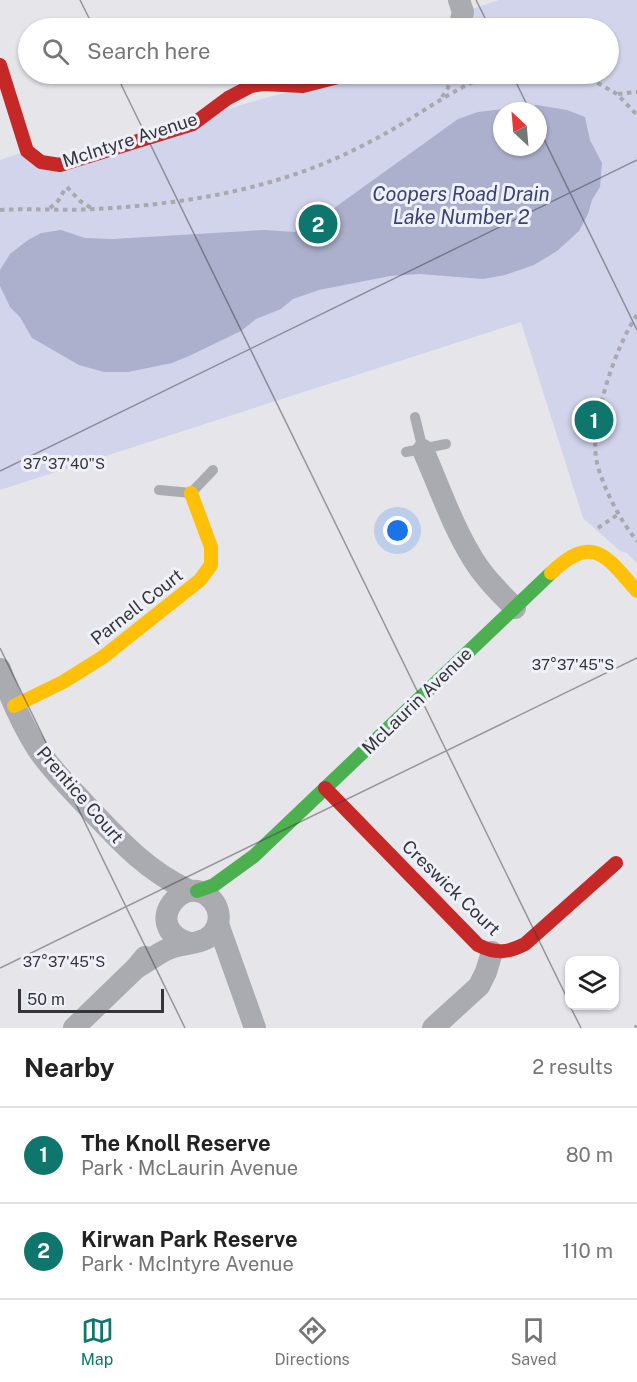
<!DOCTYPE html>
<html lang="en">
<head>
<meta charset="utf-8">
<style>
	body { margin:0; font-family:"Public Sans",sans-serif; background:#f6f6f6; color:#222 }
	.controls { position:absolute; right:18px; bottom:18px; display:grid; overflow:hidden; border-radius:12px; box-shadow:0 2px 4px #0004 }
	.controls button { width:54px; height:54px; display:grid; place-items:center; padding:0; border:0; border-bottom:2px solid #e0e0e0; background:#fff; color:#222; font:30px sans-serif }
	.compass { position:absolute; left:493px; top:102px; width:54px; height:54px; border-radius:50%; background:#fff; box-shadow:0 2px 4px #0004; rotate:334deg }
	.scale { position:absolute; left:18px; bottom:15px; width:146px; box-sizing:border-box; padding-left:6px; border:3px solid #353539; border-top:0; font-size:16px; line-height:21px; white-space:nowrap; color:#353539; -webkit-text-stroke:4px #eff1fa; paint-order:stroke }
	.you { position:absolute; left:398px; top:531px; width:21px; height:21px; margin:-15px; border:4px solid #fff; border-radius:50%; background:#1a73e8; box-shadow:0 0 0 9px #1a73e833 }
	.badge { display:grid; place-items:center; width:39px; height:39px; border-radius:50%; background:#0f766e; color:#fff; font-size:20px; font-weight:700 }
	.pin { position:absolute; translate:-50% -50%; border:3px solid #fff; box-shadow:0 2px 6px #0006 }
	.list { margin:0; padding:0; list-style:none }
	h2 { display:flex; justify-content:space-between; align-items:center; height:78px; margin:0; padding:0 24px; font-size:26px }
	h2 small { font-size:20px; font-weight:400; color:#767676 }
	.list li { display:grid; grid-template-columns:39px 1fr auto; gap:18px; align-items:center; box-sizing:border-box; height:96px; padding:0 24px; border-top:2px solid #e0e0e0 }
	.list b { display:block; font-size:22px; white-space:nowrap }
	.list p { margin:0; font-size:20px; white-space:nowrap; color:#767676 }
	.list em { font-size:20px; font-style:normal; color:#767676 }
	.icon { flex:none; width:33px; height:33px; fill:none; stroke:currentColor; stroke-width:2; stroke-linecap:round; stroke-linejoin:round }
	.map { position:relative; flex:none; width:637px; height:1028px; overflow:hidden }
	.search { position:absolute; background:#fff; box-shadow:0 2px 4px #0004; left:18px; right:18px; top:18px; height:66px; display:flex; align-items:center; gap:15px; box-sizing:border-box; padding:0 21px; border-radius:33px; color:#767676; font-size:22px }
	.sheet { height:270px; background:#fff }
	nav { display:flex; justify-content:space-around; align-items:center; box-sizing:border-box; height:84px; border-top:2px solid #e0e0e0; background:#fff; font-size:16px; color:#767676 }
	nav a { display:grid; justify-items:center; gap:3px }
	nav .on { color:#0f766e }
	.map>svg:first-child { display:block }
	.green { fill:#d2d4eb; fill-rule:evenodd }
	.water { fill:#acb0cd; fill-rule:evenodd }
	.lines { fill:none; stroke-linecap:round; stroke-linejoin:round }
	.path { stroke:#a8a8ad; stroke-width:4; stroke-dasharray:4.5 4.5; stroke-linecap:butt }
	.lane { stroke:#aaabb1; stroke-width:10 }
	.street { stroke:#aaabb1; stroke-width:22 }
	.fast { stroke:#4caf50; stroke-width:14 }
	.slow { stroke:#ffc107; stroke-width:14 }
	.jam { stroke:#c62828; stroke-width:14 }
	.ticks { fill:none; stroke:#353539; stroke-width:1.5; stroke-opacity:0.45 }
	.labels { text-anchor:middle; stroke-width:6; stroke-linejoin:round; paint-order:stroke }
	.street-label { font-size:18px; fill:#353539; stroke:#eff1fa }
	.water-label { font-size:20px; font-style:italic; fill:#3d4074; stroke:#eff1fa }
	.ticks-label { font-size:15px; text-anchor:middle; fill:#353539; stroke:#eff1fa; stroke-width:6; stroke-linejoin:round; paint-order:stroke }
</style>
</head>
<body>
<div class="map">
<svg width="637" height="1028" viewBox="0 0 637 1028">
	<rect width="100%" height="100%" fill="#e5e5ea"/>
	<!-- green -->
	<path class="green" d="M499 0H637V563L627 553 620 551 583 518 521 322 0 490V160L27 151 41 162 350 74H608V28H459L463 12ZM502 111H538V147H502Z"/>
	<!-- water -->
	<path class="water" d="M537 105 567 110 585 117 590 140 602 163 600 187 592 200 588 214 579 231 557 251 534 265 505 275 483 279 420 274 390 276 319 290 293 299 281 309 256 319 241 331 189 356 172 363 128 372H104L79 365 32 338 20 317 10 307 0 286V270L10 254 28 240 41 233 61 230 85 238 113 239 264 230 295 232 330 211 458 119 478 112ZM502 111H538V147H502Z"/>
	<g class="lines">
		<!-- path -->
		<g class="path">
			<path d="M465 74 478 78"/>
			<path d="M582 74 617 94 637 115"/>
			<path d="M618 94 637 92"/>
			<path d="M442 97 448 88 452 74"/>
			<path d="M67 187 80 201 93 209"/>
			<path d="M50 208 58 201 65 189"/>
			<path d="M0 210C32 208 64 211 96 209 170 205 245 194 315 167 344 156 373 141 400 125 430 107 459 86 492 74"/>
			<path d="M637 315C616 345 588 426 597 463 604 490 620 520 637 541"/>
			<path d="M598 528 620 513"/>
			<path d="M635 1028 637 1026"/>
		</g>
		<!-- lane -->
		<g class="lane">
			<path d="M415 417 423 450"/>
			<path d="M406 452 446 444"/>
			<path d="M159 490 191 493 213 470"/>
		</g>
		<!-- street -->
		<g class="street">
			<path d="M459 28 463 12 459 0"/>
			<path d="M423 450C439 486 452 525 473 559 484 577 500 593 515 608"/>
			<path d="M0 669C10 697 21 723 37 748 50 768 69 787 85 804 118 839 145 870 190 891"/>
			<path d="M218 924 255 1028"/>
			<path d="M136 968C147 962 157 954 168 949 186 941 212 947 218 923 220 916 218 907 213 901 186 867 138 927 189 943"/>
			<path d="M74 1028 136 968 145 957"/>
			<path d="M433 1028 479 986 486 972 492 952"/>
		</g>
		<!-- fast -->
		<path class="fast" d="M197 891 214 885 254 856 551 573"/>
		<!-- slow -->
		<g class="slow">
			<path d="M551 573C593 533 605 555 637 591"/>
			<path d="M14 706 63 682 103 657 200 580 211 565V547L191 493"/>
		</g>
		<!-- jam -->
		<g class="jam">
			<path d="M0 65 27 151 41 162 60 165 193 124 228 98 251 86 263 84 303 86 350 74"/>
			<path d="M325 788 478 945C496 954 507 953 525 944L616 863"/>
		</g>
	</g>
	<!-- ticks -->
	<path class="ticks" d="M80 0 94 28M476 0 490 28M116 74 570 1004M512 74 530 111M538 127 637 330M0 471 637 160M0 648 185 1028M0 968 637 658M570 1006 581 1028"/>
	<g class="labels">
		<!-- street labels -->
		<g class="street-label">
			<text transform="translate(130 140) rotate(-18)" y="6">McIntyre Avenue</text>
			<text transform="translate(137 607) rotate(-38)" y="6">Parnell Court</text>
			<text transform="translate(417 701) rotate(-44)" y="6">McLaurin Avenue</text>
			<text transform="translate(80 795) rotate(49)" y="6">Prentice Court</text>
			<text transform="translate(451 888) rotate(44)" y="6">Creswick Court</text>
		</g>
		<!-- water labels -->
		<g class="water-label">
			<text x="461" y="201">Coopers Road Drain<tspan x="461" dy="23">Lake Number 2</tspan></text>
		</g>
	</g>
	<g class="ticks-label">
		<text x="64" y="469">37°37'40"S</text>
		<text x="573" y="670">37°37'45"S</text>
		<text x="64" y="967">37°37'45"S</text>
	</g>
</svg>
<div class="controls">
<button><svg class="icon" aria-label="layers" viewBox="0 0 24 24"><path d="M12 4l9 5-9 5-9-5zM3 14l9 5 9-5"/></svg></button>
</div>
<svg class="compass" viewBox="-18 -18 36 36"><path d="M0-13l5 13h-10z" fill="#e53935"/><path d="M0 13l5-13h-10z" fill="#767676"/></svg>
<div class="scale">50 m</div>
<div class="you"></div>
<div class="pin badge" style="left:594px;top:420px">1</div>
<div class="pin badge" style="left:318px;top:224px">2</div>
<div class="search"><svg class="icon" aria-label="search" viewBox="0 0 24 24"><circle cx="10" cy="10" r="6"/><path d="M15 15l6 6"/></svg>Search here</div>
</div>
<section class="sheet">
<h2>Nearby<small>2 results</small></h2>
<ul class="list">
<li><span class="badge">1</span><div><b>The Knoll Reserve</b><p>Park · McLaurin Avenue</p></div><em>80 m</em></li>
<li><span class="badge">2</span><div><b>Kirwan Park Reserve</b><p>Park · McIntyre Avenue</p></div><em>110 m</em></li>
</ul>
</section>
<nav>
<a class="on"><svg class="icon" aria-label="map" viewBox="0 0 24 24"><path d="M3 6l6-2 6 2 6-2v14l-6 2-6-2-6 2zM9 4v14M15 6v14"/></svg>Map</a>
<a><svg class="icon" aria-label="directions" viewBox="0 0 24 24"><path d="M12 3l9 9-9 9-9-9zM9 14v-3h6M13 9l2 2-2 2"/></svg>Directions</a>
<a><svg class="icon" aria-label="saved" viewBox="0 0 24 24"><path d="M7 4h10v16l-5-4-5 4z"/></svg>Saved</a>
</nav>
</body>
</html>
